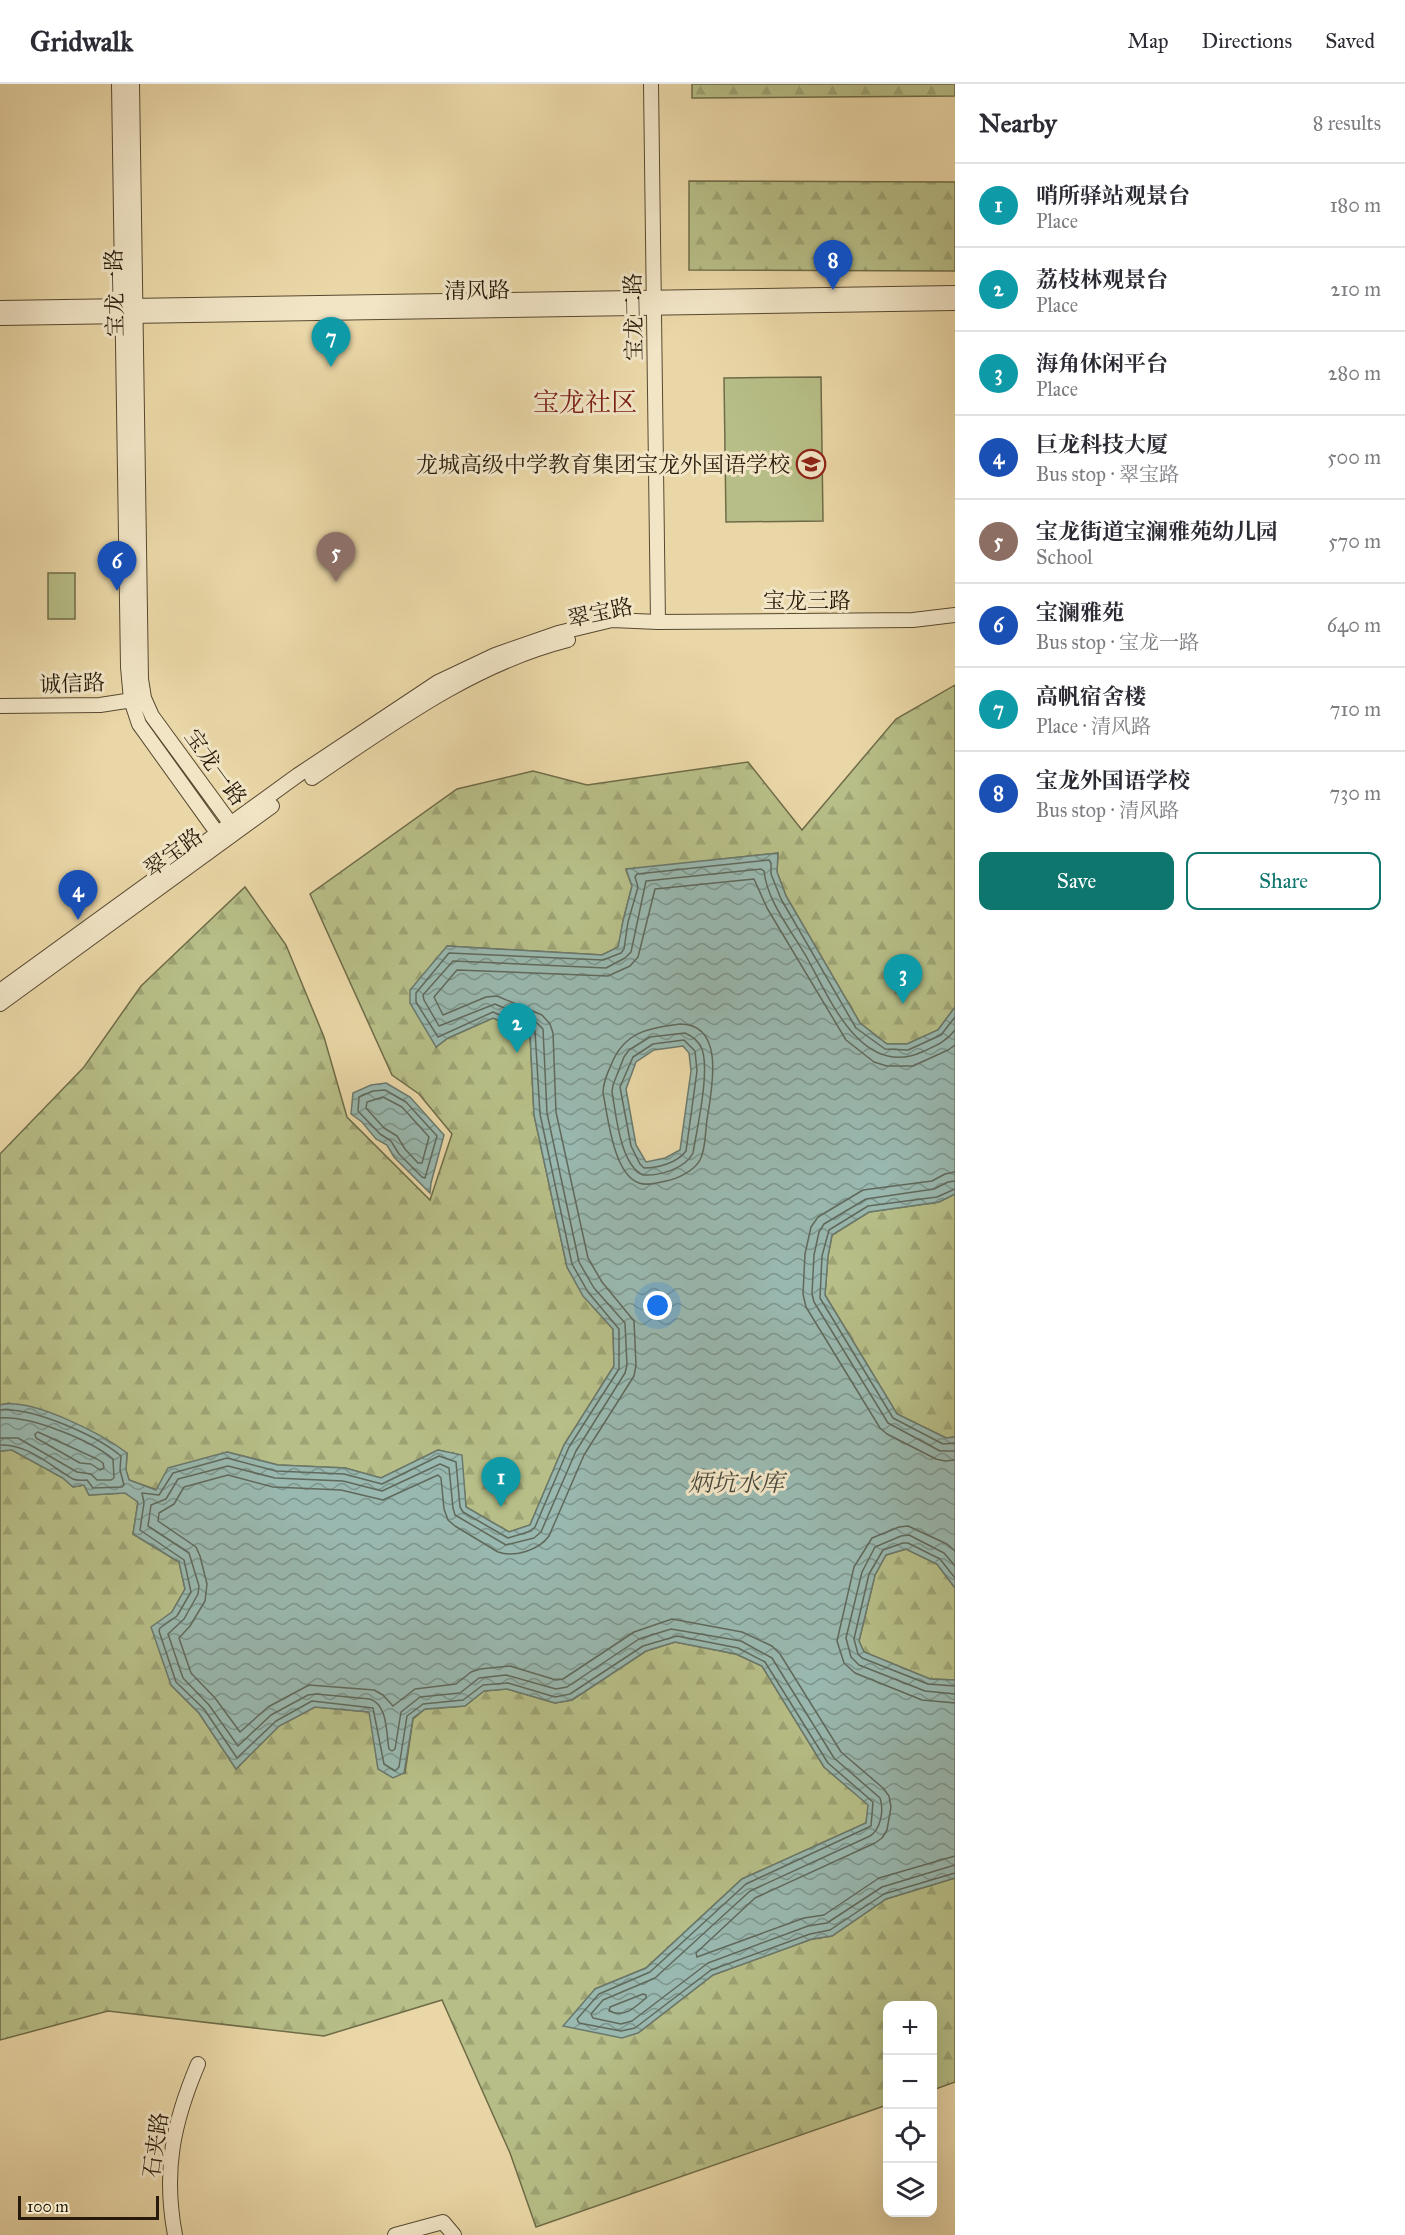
<!DOCTYPE html>
<html lang="en">
<head>
<meta charset="utf-8">
<style>
	body { margin:0; font-family:"IM FELL Great Primer","Noto Serif SC",serif; background:#f2f2f3; color:#2b2b33 }
	.controls { position:absolute; right:18px; bottom:18px; display:grid; overflow:hidden; border-radius:12px; box-shadow:0 6px 24px #0002 }
	.controls button { width:54px; height:54px; display:grid; place-items:center; padding:0; border:0; border-bottom:2px solid #e1e1e2; background:#fff; color:#2b2b33; font:30px sans-serif }
	.scale { position:absolute; left:18px; bottom:15px; width:141px; box-sizing:border-box; padding-left:6px; border:3px solid #271a0a; border-top:0; font-size:16px; line-height:21px; white-space:nowrap; color:#271a0a; -webkit-text-stroke:4px #f1e5c6; paint-order:stroke }
	.you { position:absolute; left:658px; top:1222px; width:21px; height:21px; margin:-15px; border:4px solid #fff; border-radius:50%; background:#1a73e8; box-shadow:0 0 0 9px #1a73e833 }
	.badge { display:grid; place-items:center; width:39px; height:39px; border-radius:50%; background:#0f766e; color:#fff; font-size:20px; font-weight:700 }
	.pin { position:absolute; translate:-50% -50px; filter:drop-shadow(0 2px 3px #0008) }
	.pin::after { content:''; position:absolute; top:32px; width:21px; height:18px; background:inherit; clip-path:polygon(0 0,100% 0,50% 100%) }
	.list { margin:0; padding:0; list-style:none }
	h2 { display:flex; justify-content:space-between; align-items:center; height:78px; margin:0; padding:0 24px; font-size:26px }
	h2 small { font-size:20px; font-weight:400; color:#7c7c81 }
	.list li { display:grid; grid-template-columns:39px 1fr auto; gap:18px; align-items:center; box-sizing:border-box; height:84px; padding:0 24px; border-top:2px solid #e1e1e2 }
	.list b { display:block; font-size:22px; white-space:nowrap }
	.list p { margin:0; font-size:20px; white-space:nowrap; color:#7c7c81 }
	.list em { font-size:20px; font-style:normal; color:#7c7c81 }
	.actions { display:flex; gap:12px; padding:18px 24px }
	.actions a { flex:1; padding:14px 0; border:2px solid #0f766e; border-radius:12px; text-align:center; font-size:21px; color:#0f766e }
	.actions .main { background:#0f766e; color:#fff }
	.icon { flex:none; width:33px; height:33px; fill:none; stroke:currentColor; stroke-width:2; stroke-linecap:round; stroke-linejoin:round }
	.map { position:relative; flex:none; width:955px; height:2151px; overflow:hidden }
	header { display:flex; align-items:center; gap:36px; box-sizing:border-box; height:84px; padding:0 30px; background:#fff; border-bottom:2px solid #e1e1e2 }
	header strong { font-size:28px }
	nav { display:flex; gap:33px; margin-inline-start:auto; font-size:21px }
	main { display:flex }
	aside { flex:1; background:#fff }
	.map>svg:first-child { display:block }
	.forest { fill:url(#forest-firs); stroke:#6f6c48; stroke-width:1.5 }
	.garden { fill:#b7be87; stroke:#6f6c48; stroke-width:1.5 }
	.water { fill:url(#water-waves); stroke:#6b796d; stroke-width:1.5; fill-rule:evenodd }
	.lines { fill:none; stroke-linecap:round; stroke-linejoin:round }
	.shore { stroke:#60695c; stroke-width:1.5 }
	.minor-casing { stroke:#584931; stroke-width:16 }
	.minor { stroke:#f1e5c6; stroke-width:14 }
	.labels { text-anchor:middle; stroke-width:6; stroke-linejoin:round; paint-order:stroke }
	.street-label { font-size:22px; fill:#271a0a; stroke:#f1e5c6 }
	.poi-label { font-size:22px; fill:#271a0a; stroke:#f1e5c6; text-anchor:end }
	.water-label { font-size:24px; font-style:italic; fill:#49493c; stroke:#f1e5c6 }
	.quarter-label { font-size:26px; fill:#7a1f14; stroke:#f1e5c6 }
</style>
</head>
<body>
<header>
<strong>Gridwalk</strong>
<nav><a>Map</a><a>Directions</a><a>Saved</a></nav>
</header>
<main>
<div class="map">
<svg width="955" height="2151" viewBox="0 0 955 2151">
	<defs>
		<pattern id="forest-firs" width="22" height="20" patternUnits="userSpaceOnUse" patternTransform="scale(1.5)"><rect width="22" height="20" fill="#b7be87"/><path d="M5 1l3.5 6h-7zM16 11l3.5 6h-7z" fill="#9da373"/></pattern>
		<pattern id="water-waves" width="16" height="10" patternUnits="userSpaceOnUse" patternTransform="scale(1.5)"><rect width="16" height="10" fill="#99b8af"/><path d="M0 5q4-4 8 0t8 0" fill="none" stroke="#7d958d"/></pattern>
	</defs>
	<rect width="100%" height="100%" fill="#ead7a7"/>
	<filter id="stains"><feTurbulence type="fractalNoise" baseFrequency=".00333" numOctaves="4"/><feColorMatrix values="0 0 0 0 .2 0 0 0 0 .09 0 0 0 0 .02 0 0 0 .5 -.17"/></filter>
	<radialGradient id="worn" r=".72"><stop offset=".6" stop-color="#630" stop-opacity="0"/><stop offset="1" stop-color="#630" stop-opacity=".3"/></radialGradient>
	<!-- forest -->
	<g class="forest">
		<path d="M692 0H955V12L692 14Z"/>
		<path d="M689 97 955 98V187L689 186Z"/>
		<path d="M955 601V923L938 946 907 960H887L860 939 786 812 777 788 778 769 626 786 632 802 623 837 619 863 602 871 447 862 436 963 448 954 493 934 530 950 534 1031 567 1183 583 1211 613 1245 614 1282 564 1361 530 1441 509 1448 466 1423 461 1371 438 1366 381 1394 345 1384 278 1381 227 1368 157 1406 129 1396 126 1386 127 1369 9 1319 0 1321V1070L84 983 141 902 245 803 286 861 324 953 347 1033 430 1116 452 1050 419 1010 392 991 310 810 457 705 533 687 587 701 748 678 802 746 896 635Z"/>
		<path d="M955 1110V1353L946 1354 897 1330 825 1211 828 1172 832 1151 869 1128 939 1118Z"/>
		<path d="M12 1366 63 1394 73 1403 84 1401 89 1411 125 1409 138 1418 133 1450 179 1478 185 1505 172 1528 171 1601 199 1629 236 1685 279 1642 315 1623 370 1628 378 1684 405 1689 413 1635 425 1625 465 1622 483 1607 507 1605 555 1619 572 1616 646 1567 675 1558 736 1570 762 1582 824 1683 869 1721 866 1739 742 1795 646 1884 595 1905 638 1949 713 1891 812 1855 832 1852 886 1815 955 1794V1998L933 2006 932 1922H888L887 2021 536 2143 510 2069 442 1916 324 1952 108 1927 0 1956V1367Z"/>
		<path d="M906 1465 937 1480 955 1504V1596L930 1595 864 1568 859 1557 875 1491 886 1471Z"/>
	</g>
	<!-- garden -->
	<g class="garden">
		<path d="M821 293 823 437 726 438 724 294Z"/>
		<rect x="48" y="489" width="27" height="46"/>
	</g>
	<!-- water -->
	<g class="water">
		<path d="M778 769 777 788 786 812 860 939 887 960H907L938 946 955 923V1110L939 1118 869 1128 832 1151 828 1172 825 1211 897 1330 946 1354 955 1353V1504L937 1480 906 1465 886 1471 875 1491 859 1557 864 1568 930 1595 955 1596V1794L886 1815 832 1852 812 1855 713 1891 638 1949 622 1954 563 1942 595 1905 646 1884 742 1795 866 1739 868 1721 824 1683 762 1582 736 1570 675 1558 646 1567 572 1616 555 1619 507 1605 484 1607 465 1622 425 1625 413 1634 404 1689 393 1694 378 1685 369 1628 315 1623 279 1642 236 1685 199 1629 171 1601 151 1543 172 1528 185 1505 179 1478 133 1450 138 1418 125 1409 89 1411 84 1401 73 1403 63 1394 12 1366 0 1367V1321C31 1313 102 1350 127 1369L126 1386 129 1396 156 1406 168 1384 227 1368 278 1381 345 1384 381 1394 438 1366 462 1371 466 1423 509 1448 530 1441 564 1361 614 1282 613 1245 583 1212 567 1183 534 1031 530 950 493 934 448 954 436 963 410 919V906L447 862 602 871 618 863 623 837 632 802 626 785ZM683 962 689 969 691 987 680 1066 665 1074 646 1078 636 1061 626 1005 636 978 654 966Z"/>
		<path d="M386 999 410 1013 444 1051 431 1099 430 1109 394 1073 387 1061 376 1055 362 1038 351 1030 353 1009 371 1001Z"/>
	</g>
	<g class="lines">
		<!-- shore -->
		<g class="shore">
			<path d="M955 933 941 951 908 966 885 965 856 944 781 815 771 790V779L769 776 637 790 635 793 638 803 628 838 624 865 621 869 603 876 449 869 416 909V918L438 953 493 928 535 947 540 1030 572 1180 588 1208 619 1245V1285L569 1363 535 1443 531 1447 508 1454 463 1428 460 1423 456 1378 439 1372 382 1400 344 1390 276 1387 227 1374 173 1389 159 1411 142 1409 144 1419 140 1446 184 1476 191 1508 177 1532 160 1544 159 1547 176 1598 204 1625 237 1674 276 1637 312 1617 373 1624 384 1680 395 1687 399 1683 407 1632 423 1620 463 1616 483 1601 508 1599 555 1613 570 1610 643 1562 677 1552 738 1564 765 1578 828 1679 873 1718 871 1742 746 1800 650 1888 599 1910 577 1935 579 1939 621 1947 635 1944 711 1886 810 1850 830 1846 884 1810 955 1789"/>
			<path d="M680 940C727 940 711 1008 707 1036 705 1048 706 1065 700 1076 694 1087 677 1095 666 1097 657 1099 647 1102 639 1099 613 1090 608 1032 603 1009 603 999 607 990 611 981 624 948 648 944 680 940Z"/>
			<path d="M955 946C946 958 935 962 922 968 861 995 829 913 806 872 791 846 767 817 764 787L761 785 646 797 631 868 625 874 606 884 453 877 423 911 424 916 439 942 495 920 536 938 543 945 547 1029 579 1178 594 1204 625 1239 627 1281 625 1289 576 1367 541 1448 534 1454 506 1461 455 1431 453 1424 449 1384 440 1380 382 1407 343 1397 275 1394 228 1382 178 1395 166 1415 151 1421 148 1442 189 1469 199 1502 198 1510 184 1535 168 1550 183 1594 209 1621 238 1662 271 1631 308 1611 316 1610 370 1615C388 1621 386 1649 389 1665L392 1667 395 1665 401 1628 420 1613 460 1609 479 1594 506 1591 556 1605 567 1603 639 1555 671 1545 741 1557 772 1574 834 1674 880 1714C884 1726 881 1745 870 1752L750 1807 655 1894 603 1916 591 1930 593 1934 621 1940 632 1937 708 1879 808 1842 827 1839 882 1803 955 1781"/>
			<path d="M685 949C692 952 699 958 702 965 710 989 697 1044 693 1069 685 1085 659 1092 643 1091 620 1081 616 1030 612 1008L613 1001 624 973 629 966 650 953Z"/>
			<path d="M684 956 695 967 697 987 686 1067C677 1079 658 1084 644 1084L640 1080 631 1062 620 1003 633 973 653 960Z"/>
			<path d="M955 961 948 966 913 982H887L874 978 846 956 767 824 754 795 655 805 638 873 630 882 608 892 457 886 434 913 443 931 486 913 497 912 542 931 550 940 553 949 556 1028 588 1174 602 1198 634 1237 636 1281 634 1292 584 1371 549 1452C539 1466 514 1474 498 1468L455 1442 448 1436 444 1425 441 1394 438 1391 383 1416 341 1406 273 1403 228 1391 184 1403 174 1420 159 1429 158 1437 196 1463 200 1472 207 1500 205 1517 190 1542 179 1554 191 1589 215 1614 240 1648 268 1623 309 1601 374 1606 383 1611 393 1622 415 1605 456 1600 471 1588 480 1585 510 1582 556 1596 563 1595 634 1548 672 1535 742 1548 772 1562 780 1570 841 1668 883 1704 889 1712 891 1723 887 1746 882 1754 875 1759 755 1814 696 1869 697 1873 804 1834 824 1831 879 1794 955 1772"/>
			<path d="M385 1006 406 1018 437 1052 425 1094 422 1093 399 1070 391 1057 380 1050 358 1027 359 1013 373 1007Z"/>
			<path d="M383 1013 402 1023 429 1053 422 1079H418L405 1065 397 1052 384 1044 366 1024 367 1018Z"/>
			<path d="M955 1088 945 1090 932 1097 863 1106 818 1133 811 1143 805 1170 803 1210 806 1223 880 1344 887 1350 936 1375 945 1377 955 1376"/>
			<path d="M955 1097 948 1098 934 1105 866 1115 824 1140 819 1148 814 1171 812 1210 814 1218 888 1339 940 1367H955"/>
			<path d="M955 1105 937 1113 868 1122 829 1146 822 1172 820 1214 893 1334 943 1360 955 1359"/>
			<path d="M0 1326C32 1323 96 1351 121 1372L120 1386 124 1401 122 1403 93 1404 87 1396C82 1396 77 1397 73 1395 51 1382 26 1359 0 1361"/>
			<path d="M0 1334C30 1332 89 1355 113 1375L114 1394 111 1396H97L91 1390 77 1388 18 1354H0"/>
			<path d="M38 1348 97 1375 103 1379 104 1384 100 1386 91 1380 80 1379 36 1354 35 1350Z"/>
			<path d="M955 1467 947 1460 908 1442 899 1443 872 1454 854 1483 837 1557 844 1579 855 1589 922 1616 955 1619"/>
			<path d="M955 1482 944 1469 909 1451 901 1452 875 1463 862 1488 846 1554 851 1573 859 1581 925 1607 955 1610"/>
			<path d="M955 1494 940 1475 908 1459H903L883 1466 869 1490 854 1555 858 1570 862 1574 928 1600 955 1602"/>
			<path d="M643 1910 646 1911V1914C634 1924 625 1934 609 1927L610 1923Z"/>
		</g>
		<!-- minor casing -->
		<g class="minor-casing">
			<g id="minor">
				<path d="M119 0 128 583 131 616 139 640 218 750 230 752 231 740 152 632 144 614 141 595 132 0"/>
				<path d="M651 0 658 538"/>
				<path d="M0 224 955 209"/>
				<path d="M0 234 955 219"/>
				<path d="M0 622 100 621 139 615"/>
				<path d="M312 694C392 640 473 580 568 556"/>
				<path d="M0 907 298 691 438 598 495 571 558 549 612 536 658 538 913 536 955 531"/>
				<path d="M0 920 272 722"/>
				<path d="M175 2151C163 2087 173 2039 198 1980"/>
				<path d="M395 2151 443 2138 454 2151"/>
			</g>
		</g>
		<!-- minor -->
		<use href="#minor" class="minor"/>
	</g>
	<!-- icons -->
	<defs>
		<g id="school-ring" transform="scale(1.5)"><circle r="9.5" fill="#f1e5c6" stroke="#8f2418" stroke-width="1.5"/><path d="M0-5L7-2L0 1L-7-2ZM-4 1L0 2.5L4 1V4Q0 6-4 4Z" fill="#8f2418"/></g>
	</defs>
	<g fill-rule="evenodd">
		<use href="#school-ring" x="811" y="380"/>
	</g>
	<g class="labels">
		<!-- street labels -->
		<g class="street-label">
			<text transform="translate(477 206) rotate(-1)" y="8">清风路</text>
			<text transform="translate(114 209) rotate(-91)" y="8">宝龙一路</text>
			<text transform="translate(633 233) rotate(-91)" y="8">宝龙二路</text>
			<text x="807" y="524">宝龙三路</text>
			<text transform="translate(600 528) rotate(-12)" y="8">翠宝路</text>
			<text transform="translate(72 599) rotate(-2)" y="8">诚信路</text>
			<text transform="translate(216 683) rotate(54)" y="8">宝龙一路</text>
			<text transform="translate(173 768) rotate(-36)" y="8">翠宝路</text>
			<text transform="translate(155 2061) rotate(-82)" y="8">石夹路</text>
		</g>
		<!-- poi labels -->
		<g class="poi-label">
			<text x="790" y="388">龙城高级中学教育集团宝龙外国语学校</text>
		</g>
		<!-- water labels -->
		<g class="water-label">
			<text x="736" y="1407">炳坑水库</text>
		</g>
		<!-- quarter labels -->
		<g class="quarter-label">
			<text x="585" y="327">宝龙社区</text>
		</g>
	</g>
	<rect width="100%" height="100%" filter="url(#stains)"/>
	<rect width="100%" height="100%" fill="url(#worn)"/>
</svg>
<div class="controls">
<button>+</button>
<button>−</button>
<button><svg class="icon" aria-label="locate" viewBox="0 0 24 24"><circle cx="12" cy="12" r="6"/><path d="M12 2v4M12 18v4M2 12h4M18 12h4"/></svg></button>
<button><svg class="icon" aria-label="layers" viewBox="0 0 24 24"><path d="M12 4l9 5-9 5-9-5zM3 14l9 5 9-5"/></svg></button>
</div>
<div class="scale">100 m</div>
<div class="you"></div>
<div class="pin badge" style="left:501px;top:1423px;background:#0f9aa8">1</div>
<div class="pin badge" style="left:517px;top:969px;background:#0f9aa8">2</div>
<div class="pin badge" style="left:903px;top:920px;background:#0f9aa8">3</div>
<div class="pin badge" style="left:78px;top:836px;background:#1a4fb4">4</div>
<div class="pin badge" style="left:336px;top:498px;background:#8d6e63">5</div>
<div class="pin badge" style="left:117px;top:507px;background:#1a4fb4">6</div>
<div class="pin badge" style="left:331px;top:283px;background:#0f9aa8">7</div>
<div class="pin badge" style="left:833px;top:206px;background:#1a4fb4">8</div>
</div>
<aside>
<h2>Nearby<small>8 results</small></h2>
<ul class="list">
<li><span class="badge" style="background:#0f9aa8">1</span><div><b>哨所驿站观景台</b><p>Place</p></div><em>180 m</em></li>
<li><span class="badge" style="background:#0f9aa8">2</span><div><b>荔枝林观景台</b><p>Place</p></div><em>210 m</em></li>
<li><span class="badge" style="background:#0f9aa8">3</span><div><b>海角休闲平台</b><p>Place</p></div><em>280 m</em></li>
<li><span class="badge" style="background:#1a4fb4">4</span><div><b>巨龙科技大厦</b><p>Bus stop · 翠宝路</p></div><em>500 m</em></li>
<li><span class="badge" style="background:#8d6e63">5</span><div><b>宝龙街道宝澜雅苑幼儿园</b><p>School</p></div><em>570 m</em></li>
<li><span class="badge" style="background:#1a4fb4">6</span><div><b>宝澜雅苑</b><p>Bus stop · 宝龙一路</p></div><em>640 m</em></li>
<li><span class="badge" style="background:#0f9aa8">7</span><div><b>高帆宿舍楼</b><p>Place · 清风路</p></div><em>710 m</em></li>
<li><span class="badge" style="background:#1a4fb4">8</span><div><b>宝龙外国语学校</b><p>Bus stop · 清风路</p></div><em>730 m</em></li>
</ul>
<div class="actions"><a class="main">Save</a><a>Share</a></div>
</aside>
</main>
</body>
</html>
